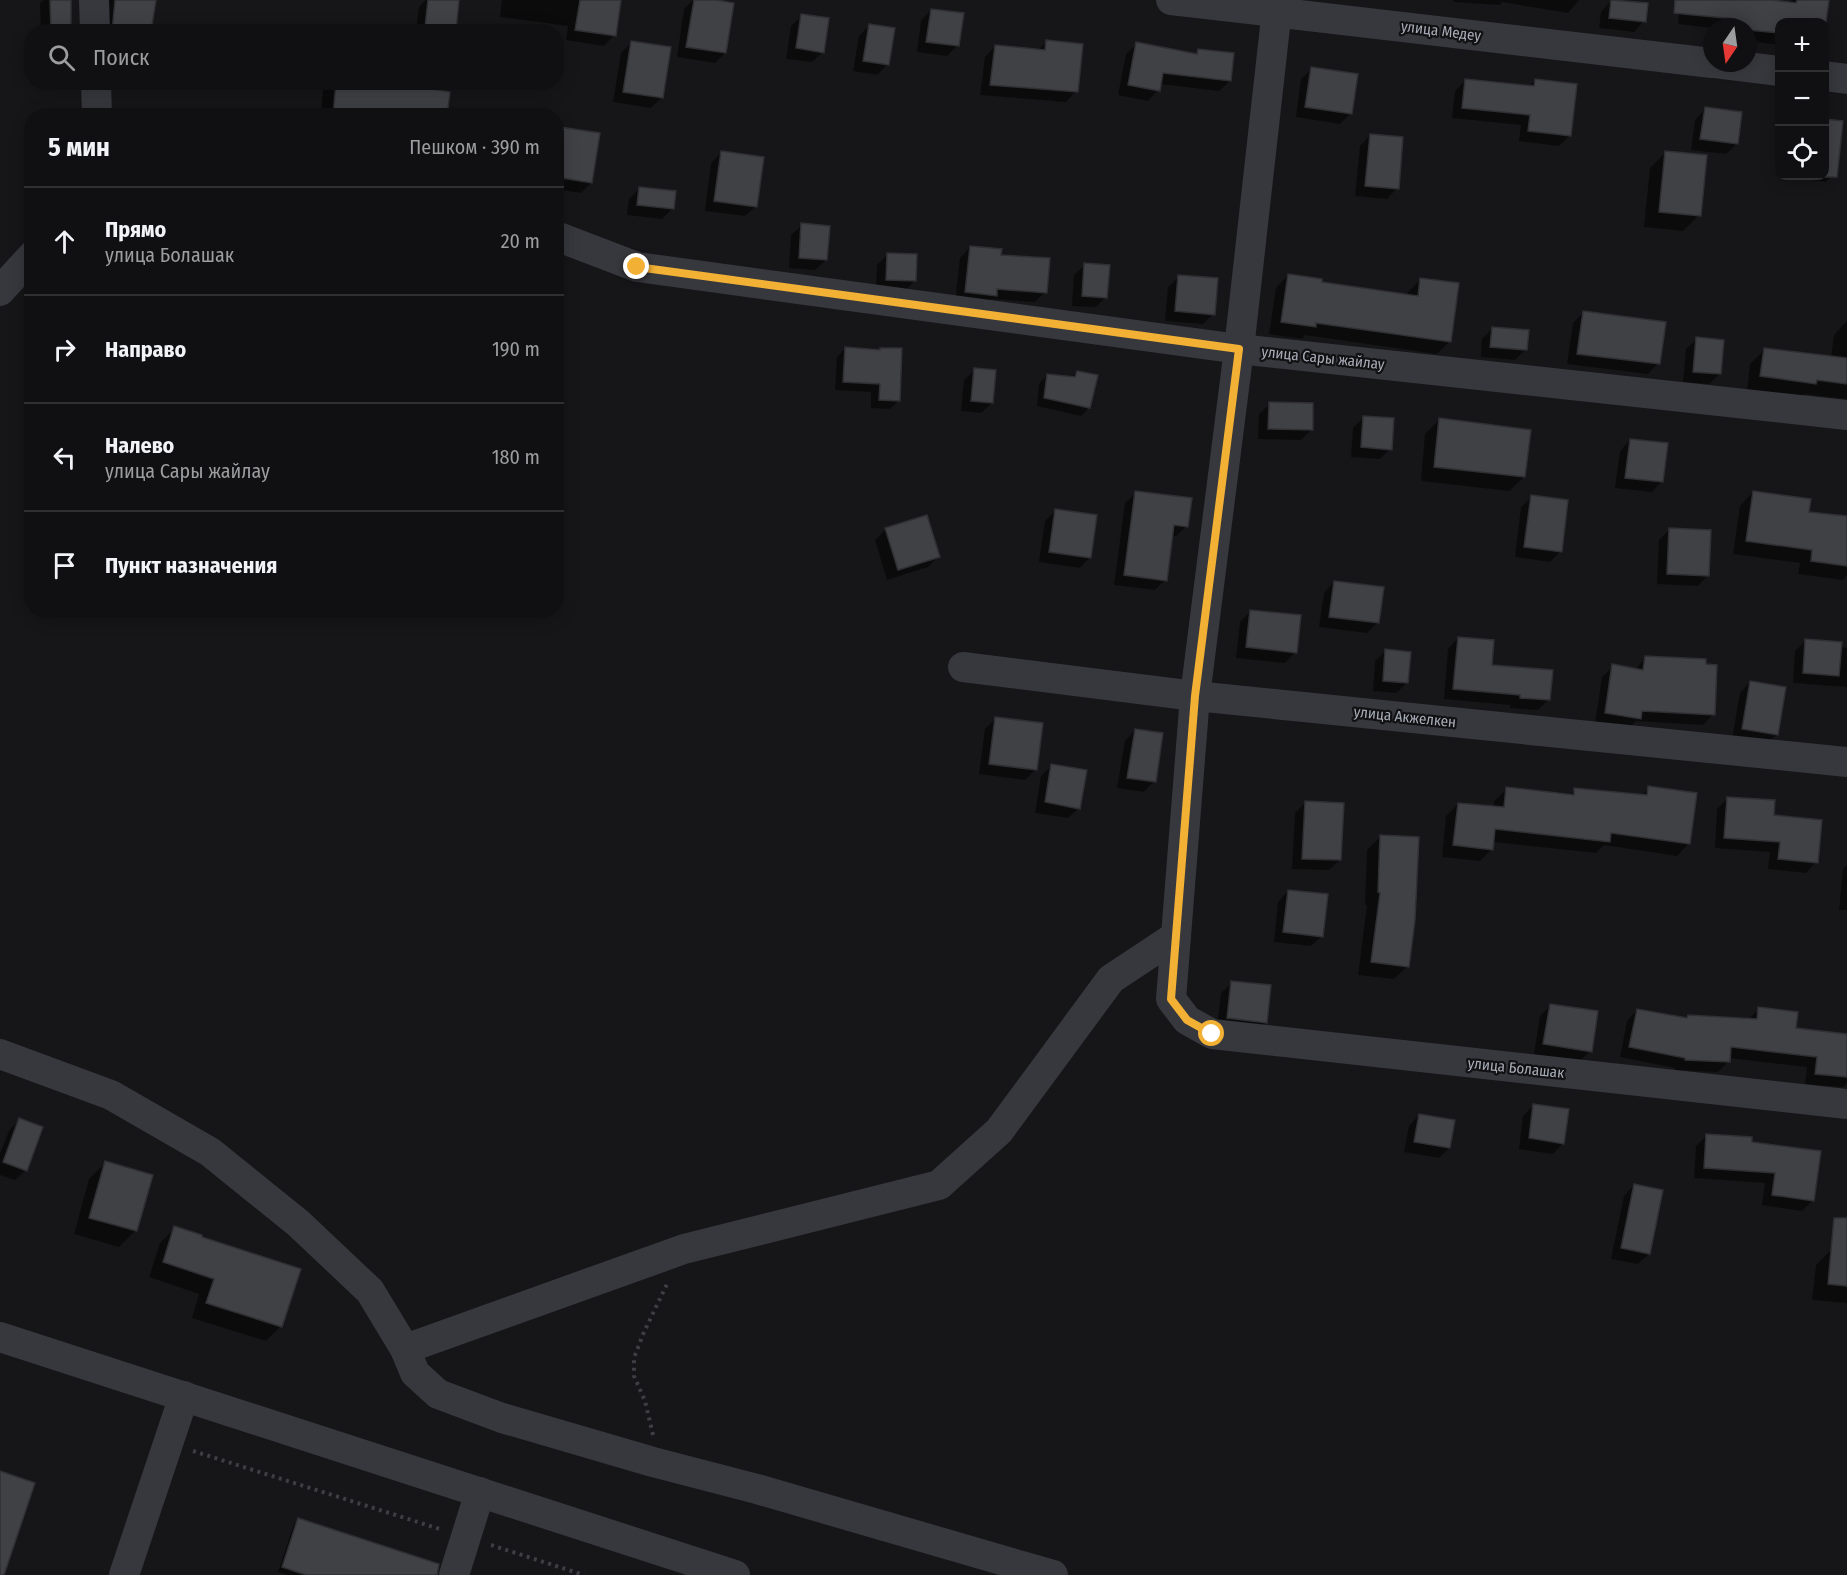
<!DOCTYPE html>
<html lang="ru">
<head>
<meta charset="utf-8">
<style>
	body { margin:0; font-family:"Fira Sans Condensed",sans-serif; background:#1e1e20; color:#f1f3f6 }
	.controls { position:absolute; right:18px; top:18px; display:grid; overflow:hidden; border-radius:12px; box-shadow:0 3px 15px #0003 }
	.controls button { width:54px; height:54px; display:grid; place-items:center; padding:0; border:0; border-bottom:2px solid #303032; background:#101012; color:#f1f3f6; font:30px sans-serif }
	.compass { position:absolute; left:1703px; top:18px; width:54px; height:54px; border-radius:50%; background:#101012; box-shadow:0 3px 15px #0003; rotate:193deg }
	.stop { position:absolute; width:18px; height:18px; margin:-14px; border:4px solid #f2b134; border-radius:50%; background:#fff }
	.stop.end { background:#f2b134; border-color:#fff; box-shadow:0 2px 6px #0008 }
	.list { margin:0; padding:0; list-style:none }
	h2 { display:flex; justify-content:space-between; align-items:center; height:78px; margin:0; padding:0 24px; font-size:26px }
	h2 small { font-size:20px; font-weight:400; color:#9c9d9f }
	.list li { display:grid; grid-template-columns:39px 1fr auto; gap:18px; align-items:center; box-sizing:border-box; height:108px; padding:0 24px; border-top:2px solid #303032 }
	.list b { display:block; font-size:22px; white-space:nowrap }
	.list p { margin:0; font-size:20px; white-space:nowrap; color:#9c9d9f }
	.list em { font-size:20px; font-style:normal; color:#9c9d9f }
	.icon { flex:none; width:33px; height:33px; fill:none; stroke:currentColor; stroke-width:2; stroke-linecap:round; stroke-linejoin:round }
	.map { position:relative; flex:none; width:1847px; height:1575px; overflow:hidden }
	.search { position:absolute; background:#101012; box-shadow:0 3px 15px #0003; left:24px; top:24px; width:540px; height:66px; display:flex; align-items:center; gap:15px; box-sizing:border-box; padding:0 21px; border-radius:24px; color:#9c9d9f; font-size:22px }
	.panel { position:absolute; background:#101012; box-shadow:0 3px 15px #0003; left:24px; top:108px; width:540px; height:510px; border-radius:24px }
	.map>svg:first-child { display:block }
	.shadow { fill:#0007 }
	.building { fill:#404145; stroke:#303034; stroke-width:1.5 }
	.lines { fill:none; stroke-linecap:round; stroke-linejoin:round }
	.path { stroke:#3d3f44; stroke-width:4; stroke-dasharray:3 4.5; stroke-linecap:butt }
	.minor { stroke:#37383d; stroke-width:30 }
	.route { stroke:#f2b134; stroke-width:8 }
	.labels { text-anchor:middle; stroke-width:4.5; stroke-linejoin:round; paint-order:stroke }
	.street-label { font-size:15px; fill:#a8adb8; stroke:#111113 }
</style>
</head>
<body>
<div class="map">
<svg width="1847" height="1575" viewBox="0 0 1847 1575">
	<rect width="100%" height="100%" fill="#161618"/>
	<!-- shadow -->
	<g class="shadow">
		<path d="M44 0H69L70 32H41L40 3Z"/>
		<path d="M107 0H154L149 32H102Z"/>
		<path d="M426 0H458L453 32H416L419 7Z"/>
		<path d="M502 0H620L614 35 604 46 566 40 568 26 500 17Z"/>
		<path d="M693 0H707L725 53 715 63 677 57 684 9Z"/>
		<path d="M1453 0H1579L1568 13 1502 2 1500 5 1453 2Z"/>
		<path d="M1680 0H1759L1789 3 1792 0H1827L1824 22H1780V45L1748 41V27L1712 28 1678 24Z"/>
		<path d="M1611 1 1644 21 1634 32 1599 28 1601 12Z"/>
		<path d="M931 10 958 45 947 56 917 52 921 21Z"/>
		<path d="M802 16 823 52 812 62 786 59 791 26Z"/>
		<path d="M869 26 888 64 877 75 853 71 859 36Z"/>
		<path d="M1046 42 1076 91 1066 102 980 95 985 57 995 46 1037 51Z"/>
		<path d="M631 43 662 97 651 108 613 102 621 53Z"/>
		<path d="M1137 44 1195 55 1199 51 1230 81 1219 91 1160 84 1158 90 1148 101 1118 95 1126 54Z"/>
		<path d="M1312 69 1351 113 1340 124 1296 117 1301 79Z"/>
		<path d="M1466 80 1529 87 1535 80 1569 136 1559 146 1519 141 1521 125 1452 118 1455 91Z"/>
		<path d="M331 82H386L445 116H321L323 90Z"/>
		<path d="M1705 109 1737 144 1726 154 1691 150 1695 120Z"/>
		<path d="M561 128 591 183 581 193 556 189V132Z"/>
		<path d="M1370 135 1397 188 1387 199 1355 196 1360 146Z"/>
		<path d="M722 152 756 206 745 216 705 211 711 163Z"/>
		<path d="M1666 152 1699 215 1683 231 1644 227 1650 168Z"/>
		<path d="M1836 171 1826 182 1785 177 1786 176H1824Z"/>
		<path d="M639 189 673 208 662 219 627 215 629 199Z"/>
		<path d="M802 225 826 260 815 270 789 268 791 235Z"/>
		<path d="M970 247 1000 256 1045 292 1035 302 991 299 985 306 955 302 960 258Z"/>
		<path d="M888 254 915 280 905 291 876 290 877 265Z"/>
		<path d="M1085 265 1106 297 1096 307 1072 306 1074 275Z"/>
		<path d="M1288 275 1320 283 1407 296 1408 292 1420 280 1450 341 1437 354 1305 335 1302 339 1269 334 1276 288Z"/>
		<path d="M1179 277 1213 314 1203 324 1165 321 1168 287Z"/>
		<path d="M1583 313 1658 363 1648 374 1567 364 1573 323Z"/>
		<path d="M1847 321V399L1804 394 1801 397 1747 390 1750 364 1764 350 1831 358 1834 335Z"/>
		<path d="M1493 328 1525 350 1515 360 1481 357 1482 339Z"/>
		<path d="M1697 339 1720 374 1709 384 1683 382 1686 349Z"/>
		<path d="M846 348 879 351 899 400 890 409 871 408V392L835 390 837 357Z"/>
		<path d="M975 370 992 403 981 413 961 411 964 380Z"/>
		<path d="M1077 372 1089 408 1081 416 1037 406 1039 384 1047 375 1071 378Z"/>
		<path d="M1270 404 1311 430 1301 440 1258 439 1259 414Z"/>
		<path d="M1364 417 1390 449 1380 459 1351 457 1353 428Z"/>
		<path d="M1439 420 1524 477 1509 491 1421 481 1425 434Z"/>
		<path d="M1630 440 1662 481 1652 492 1615 488 1620 451Z"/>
		<path d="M1753 492 1807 513 1847 518V575L1843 580 1798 574 1800 563 1733 554 1740 506Z"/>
		<path d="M1136 493 1187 526 1176 536H1171L1165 580 1155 590 1114 585 1125 503Z"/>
		<path d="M1532 497 1561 551 1550 562 1515 557 1521 507Z"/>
		<path d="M1055 511 1090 557 1080 568 1039 562 1045 521Z"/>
		<path d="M926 517 938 557 928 567 887 580 875 540 885 530Z"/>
		<path d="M1669 530 1708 575 1698 586 1657 584 1659 540Z"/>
		<path d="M1334 582 1378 622 1367 633 1319 627 1324 593Z"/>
		<path d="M1250 612 1295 652 1285 663 1236 658 1240 622Z"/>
		<path d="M1458 638 1491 666 1549 699 1538 710 1510 708V705L1444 699 1448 649Z"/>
		<path d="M1806 641 1847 648V687L1793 683 1795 651Z"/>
		<path d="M1386 651 1407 683 1396 693 1373 691 1375 661Z"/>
		<path d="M1645 658 1713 714 1703 725 1636 721 1629 729 1595 723 1602 677 1613 666 1635 670Z"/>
		<path d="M1750 682 1777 734 1766 745 1732 739 1740 693Z"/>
		<path d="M996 718 1036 769 1025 780 979 774 985 729Z"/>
		<path d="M1135 730 1154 781 1144 792 1117 788 1125 741Z"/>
		<path d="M1052 765 1079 808 1068 818 1035 813 1041 776Z"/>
		<path d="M1649 788 1689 843 1677 856 1604 845 1596 853 1493 842 1492 849 1480 861 1442 857 1446 816 1458 804 1494 808V801L1507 789 1569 796 1575 790 1641 796Z"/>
		<path d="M1728 798 1773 816 1816 862 1806 873 1768 869 1770 852 1715 848 1717 809Z"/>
		<path d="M1305 803 1340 860 1329 870 1292 869 1295 813Z"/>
		<path d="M1380 837 1408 966 1394 979 1358 975 1367 905H1365L1367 850Z"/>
		<path d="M1847 865V910H1839L1843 869Z"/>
		<path d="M1288 891 1322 936 1311 946 1274 942 1278 902Z"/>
		<path d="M1232 983 1266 1022 1255 1033 1217 1028 1221 993Z"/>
		<path d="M1550 1006 1590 1051 1580 1061 1534 1054 1540 1016Z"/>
		<path d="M1759 1009 1795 1030 1847 1035V1083L1843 1087 1805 1084 1807 1067 1729 1058 1728 1062 1718 1072 1675 1070V1068L1620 1057 1627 1021 1637 1010 1685 1020 1688 1017 1748 1020Z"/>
		<path d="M1534 1105 1563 1143 1553 1154 1519 1149 1523 1116Z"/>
		<path d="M1419 1115 1449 1148 1439 1158 1404 1152 1409 1126Z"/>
		<path d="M19 1120 26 1170 15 1180 0 1175V1154L9 1131Z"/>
		<path d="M1707 1135 1750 1143 1813 1200 1802 1211 1762 1205 1765 1183 1694 1178 1696 1146Z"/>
		<path d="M105 1163 151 1176 135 1231 119 1247 74 1234 89 1179Z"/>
		<path d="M1634 1185 1649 1254 1638 1264 1611 1259 1624 1196Z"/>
		<path d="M175 1228 281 1326 266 1341 192 1318 199 1294 149 1277 160 1243Z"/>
		<path d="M1832 1249 1847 1250V1303L1812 1300 1816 1265Z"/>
		<path d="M299 1519 436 1575H288L278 1572 294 1524Z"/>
	</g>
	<!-- building -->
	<g class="building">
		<path d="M50 0H71V32H51Z"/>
		<path d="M115 0H156L151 32H112Z"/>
		<path d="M428 0H459L456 31 425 27Z"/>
		<path d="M580 0H621L616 36 575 30Z"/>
		<path d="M694 0H717L734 3 726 53 686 47Z"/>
		<path d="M1611 0 1648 3 1646 22 1609 18Z"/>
		<path d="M1675 0H1773L1796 3 1797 0H1829L1826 22H1779V33L1748 30V27H1734L1735 19 1674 13Z"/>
		<path d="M931 9 964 13 959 46 926 42Z"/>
		<path d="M801 14 829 18 824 53 796 48Z"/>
		<path d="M869 24 895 28 889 65 863 61Z"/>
		<path d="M1046 40 1083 44 1078 92 990 85 995 45 1045 50Z"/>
		<path d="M631 41 671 47 663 98 623 92Z"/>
		<path d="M1136 42 1197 54 1198 49 1234 53 1231 81 1163 73 1160 91 1128 85Z"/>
		<path d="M1311 67 1358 74 1352 114 1305 107Z"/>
		<path d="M1465 79 1534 86 1535 79 1577 84 1571 136 1528 131 1530 115 1462 108Z"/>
		<path d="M336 82H389L450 92 447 116H333Z"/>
		<path d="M1705 107 1742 112 1738 144 1700 139Z"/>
		<path d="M1824 119 1843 121 1837 177H1824Z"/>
		<path d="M560 127 600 133 592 183 556 177V149Z"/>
		<path d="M1370 134 1403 137 1399 189 1365 186Z"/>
		<path d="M721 151 764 157 757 207 714 201Z"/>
		<path d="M1665 151 1707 155 1701 216 1659 212Z"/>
		<path d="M639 187 676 191 674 209 637 205Z"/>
		<path d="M801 223 830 226 827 260 799 258Z"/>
		<path d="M970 246 1002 249 1001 255 1050 258 1047 293 997 289V296L965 292Z"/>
		<path d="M887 253 917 254 916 281 886 280Z"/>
		<path d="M1084 263 1110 265 1107 298 1082 296Z"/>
		<path d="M1288 274 1322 279V282L1418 296 1420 278 1459 283 1451 342 1316 323V327L1281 322Z"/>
		<path d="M1178 275 1218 278 1215 315 1175 311Z"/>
		<path d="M1583 311 1666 322 1660 364 1577 354Z"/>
		<path d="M1492 327 1529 330 1527 350 1490 347Z"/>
		<path d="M1696 337 1724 340 1721 374 1693 372Z"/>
		<path d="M845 347 880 350V348H902L900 401 879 400 880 384 843 382Z"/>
		<path d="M1764 348 1847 358V384L1817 380 1816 384 1760 376Z"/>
		<path d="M974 368 996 370 993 403 971 401Z"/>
		<path d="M1077 371 1098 375 1090 408 1044 398 1047 374 1075 377Z"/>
		<path d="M1269 402 1313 403V430L1268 429Z"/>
		<path d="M1363 416 1394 418 1392 450 1361 447Z"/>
		<path d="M1439 418 1531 430 1525 477 1434 467Z"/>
		<path d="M1630 439 1668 443 1663 482 1625 478Z"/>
		<path d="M1135 491 1192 498 1188 527 1174 525 1167 581 1124 575Z"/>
		<path d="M1753 491 1811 499 1809 512 1847 516V566L1811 561 1812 550 1746 541Z"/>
		<path d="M1531 495 1568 500 1562 552 1524 547Z"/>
		<path d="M1055 509 1097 515 1091 558 1049 552Z"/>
		<path d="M927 515 940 557 898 570 885 528Z"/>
		<path d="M1669 528 1711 530 1709 576 1667 574Z"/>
		<path d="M1334 581 1384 587 1379 623 1329 617Z"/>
		<path d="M1250 610 1301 615 1297 653 1246 647Z"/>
		<path d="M1458 637 1494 640 1492 665 1553 670 1550 700 1520 698V695L1453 689Z"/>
		<path d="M1805 639 1842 642 1839 676 1803 673Z"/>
		<path d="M1385 649 1411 652 1408 683 1383 681Z"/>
		<path d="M1645 656 1706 659V664L1717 665 1715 715 1642 711 1641 719 1605 713 1612 664 1643 670Z"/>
		<path d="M1750 681 1786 687 1778 735 1742 729Z"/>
		<path d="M995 717 1043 723 1037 770 989 764Z"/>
		<path d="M1135 729 1163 733 1156 782 1127 778Z"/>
		<path d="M1051 764 1087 770 1080 809 1045 802Z"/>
		<path d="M1648 786 1697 793 1690 844 1611 833 1610 842 1495 829 1493 850 1453 845 1458 803 1504 807 1506 787 1574 795V788L1647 795Z"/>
		<path d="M1727 797 1775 800 1774 815 1822 820 1818 863 1778 859 1780 842 1724 838Z"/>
		<path d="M1305 801 1344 803 1341 860 1302 859Z"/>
		<path d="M1380 835 1419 837 1415 920 1409 967 1371 962 1380 893 1378 892Z"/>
		<path d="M1288 890 1328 894 1323 937 1283 932Z"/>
		<path d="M1231 981 1271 985 1267 1023 1227 1018Z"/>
		<path d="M1550 1004 1598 1011 1592 1052 1543 1044Z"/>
		<path d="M1758 1007 1798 1012 1796 1028 1847 1034V1077L1815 1074 1817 1057 1731 1047 1730 1062 1685 1060V1058L1629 1047 1637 1009 1687 1018 1688 1015 1757 1019Z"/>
		<path d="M1533 1104 1569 1109 1564 1144 1529 1138Z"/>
		<path d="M1419 1114 1455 1120 1450 1148 1414 1142Z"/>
		<path d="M19 1118 43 1127 27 1171 3 1162Z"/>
		<path d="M1706 1134 1752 1137V1142L1821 1151 1814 1201 1772 1195 1775 1173 1704 1168Z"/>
		<path d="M105 1161 153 1175 137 1231 89 1218Z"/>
		<path d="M1634 1184 1663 1190 1650 1254 1621 1248Z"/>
		<path d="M1834 1218H1847V1286L1828 1284Z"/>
		<path d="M174 1226 202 1235V1237L301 1269 282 1327 206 1303 214 1279 163 1262Z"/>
		<path d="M0 1471 35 1483 4 1575H0Z"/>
		<path d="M298 1518 439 1564 437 1575H306L282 1567Z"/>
	</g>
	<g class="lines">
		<!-- path -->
		<g class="path">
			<path d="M653 1435 645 1401 634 1376V1358L644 1332 668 1282"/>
			<path d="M193 1451 443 1530"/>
			<path d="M491 1545 584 1575"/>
		</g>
		<!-- minor -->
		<g class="minor">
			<path d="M94 0 95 32"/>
			<path d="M1171 0 1712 63"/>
			<path d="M1278 0 1239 349 1195 696 1171 999 1187 1020 1212 1034 1847 1104"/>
			<path d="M1715 63 1780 71"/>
			<path d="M1824 76 1847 79"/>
			<path d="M96 82 97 116"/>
			<path d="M556 236 637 267 1239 349 1847 415"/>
			<path d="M0 291 32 256"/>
			<path d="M963 667 1195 696 1847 762"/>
			<path d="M0 1054 111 1095 210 1152 298 1223 370 1291 405 1349 415 1373 438 1394 502 1418 653 1462 757 1489 1053 1575"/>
			<path d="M0 1337 735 1575"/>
			<path d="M405 1349 684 1249 939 1185 999 1131 1111 979 1176 936"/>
			<path d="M124 1575 184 1396"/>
			<path d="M454 1575 480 1492"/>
		</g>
	</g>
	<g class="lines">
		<!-- route -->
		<path class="route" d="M637 267 1239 349 1195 696 1171 999 1187 1020 1212 1034"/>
	</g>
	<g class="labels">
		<!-- street labels -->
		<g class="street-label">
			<text transform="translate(1441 31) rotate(7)" y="5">улица Медеу</text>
			<text transform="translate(1323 358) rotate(6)" y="5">улица Сары жайлау</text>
			<text transform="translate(1405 717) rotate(6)" y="5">улица Акжелкен</text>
			<text transform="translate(1516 1068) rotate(6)" y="5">улица Болашак</text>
		</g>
	</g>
</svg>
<div class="controls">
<button>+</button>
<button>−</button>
<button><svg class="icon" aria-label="locate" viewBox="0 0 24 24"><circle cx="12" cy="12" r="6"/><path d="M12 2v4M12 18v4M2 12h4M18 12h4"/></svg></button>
</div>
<svg class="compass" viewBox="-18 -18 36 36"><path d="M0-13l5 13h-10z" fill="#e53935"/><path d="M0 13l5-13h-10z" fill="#9c9d9f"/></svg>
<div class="stop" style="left:1212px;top:1034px"></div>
<div class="stop end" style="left:637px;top:267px"></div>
<div class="search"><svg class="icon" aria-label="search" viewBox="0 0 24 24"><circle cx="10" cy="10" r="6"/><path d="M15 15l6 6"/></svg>Поиск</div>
<section class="panel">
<h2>5 мин<small>Пешком · 390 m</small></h2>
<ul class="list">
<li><svg class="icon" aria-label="ahead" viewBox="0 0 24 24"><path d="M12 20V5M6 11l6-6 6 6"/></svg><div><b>Прямо</b><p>улица Болашак</p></div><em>20 m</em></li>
<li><svg class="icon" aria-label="right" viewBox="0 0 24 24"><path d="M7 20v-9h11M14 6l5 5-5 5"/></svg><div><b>Направо</b></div><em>190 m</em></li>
<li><svg class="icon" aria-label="left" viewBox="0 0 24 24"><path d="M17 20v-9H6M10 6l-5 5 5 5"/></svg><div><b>Налево</b><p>улица Сары жайлау</p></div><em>180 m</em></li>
<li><svg class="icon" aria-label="arrive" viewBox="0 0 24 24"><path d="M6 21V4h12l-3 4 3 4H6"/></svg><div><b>Пункт назначения</b></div></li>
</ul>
</section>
</div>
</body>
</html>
